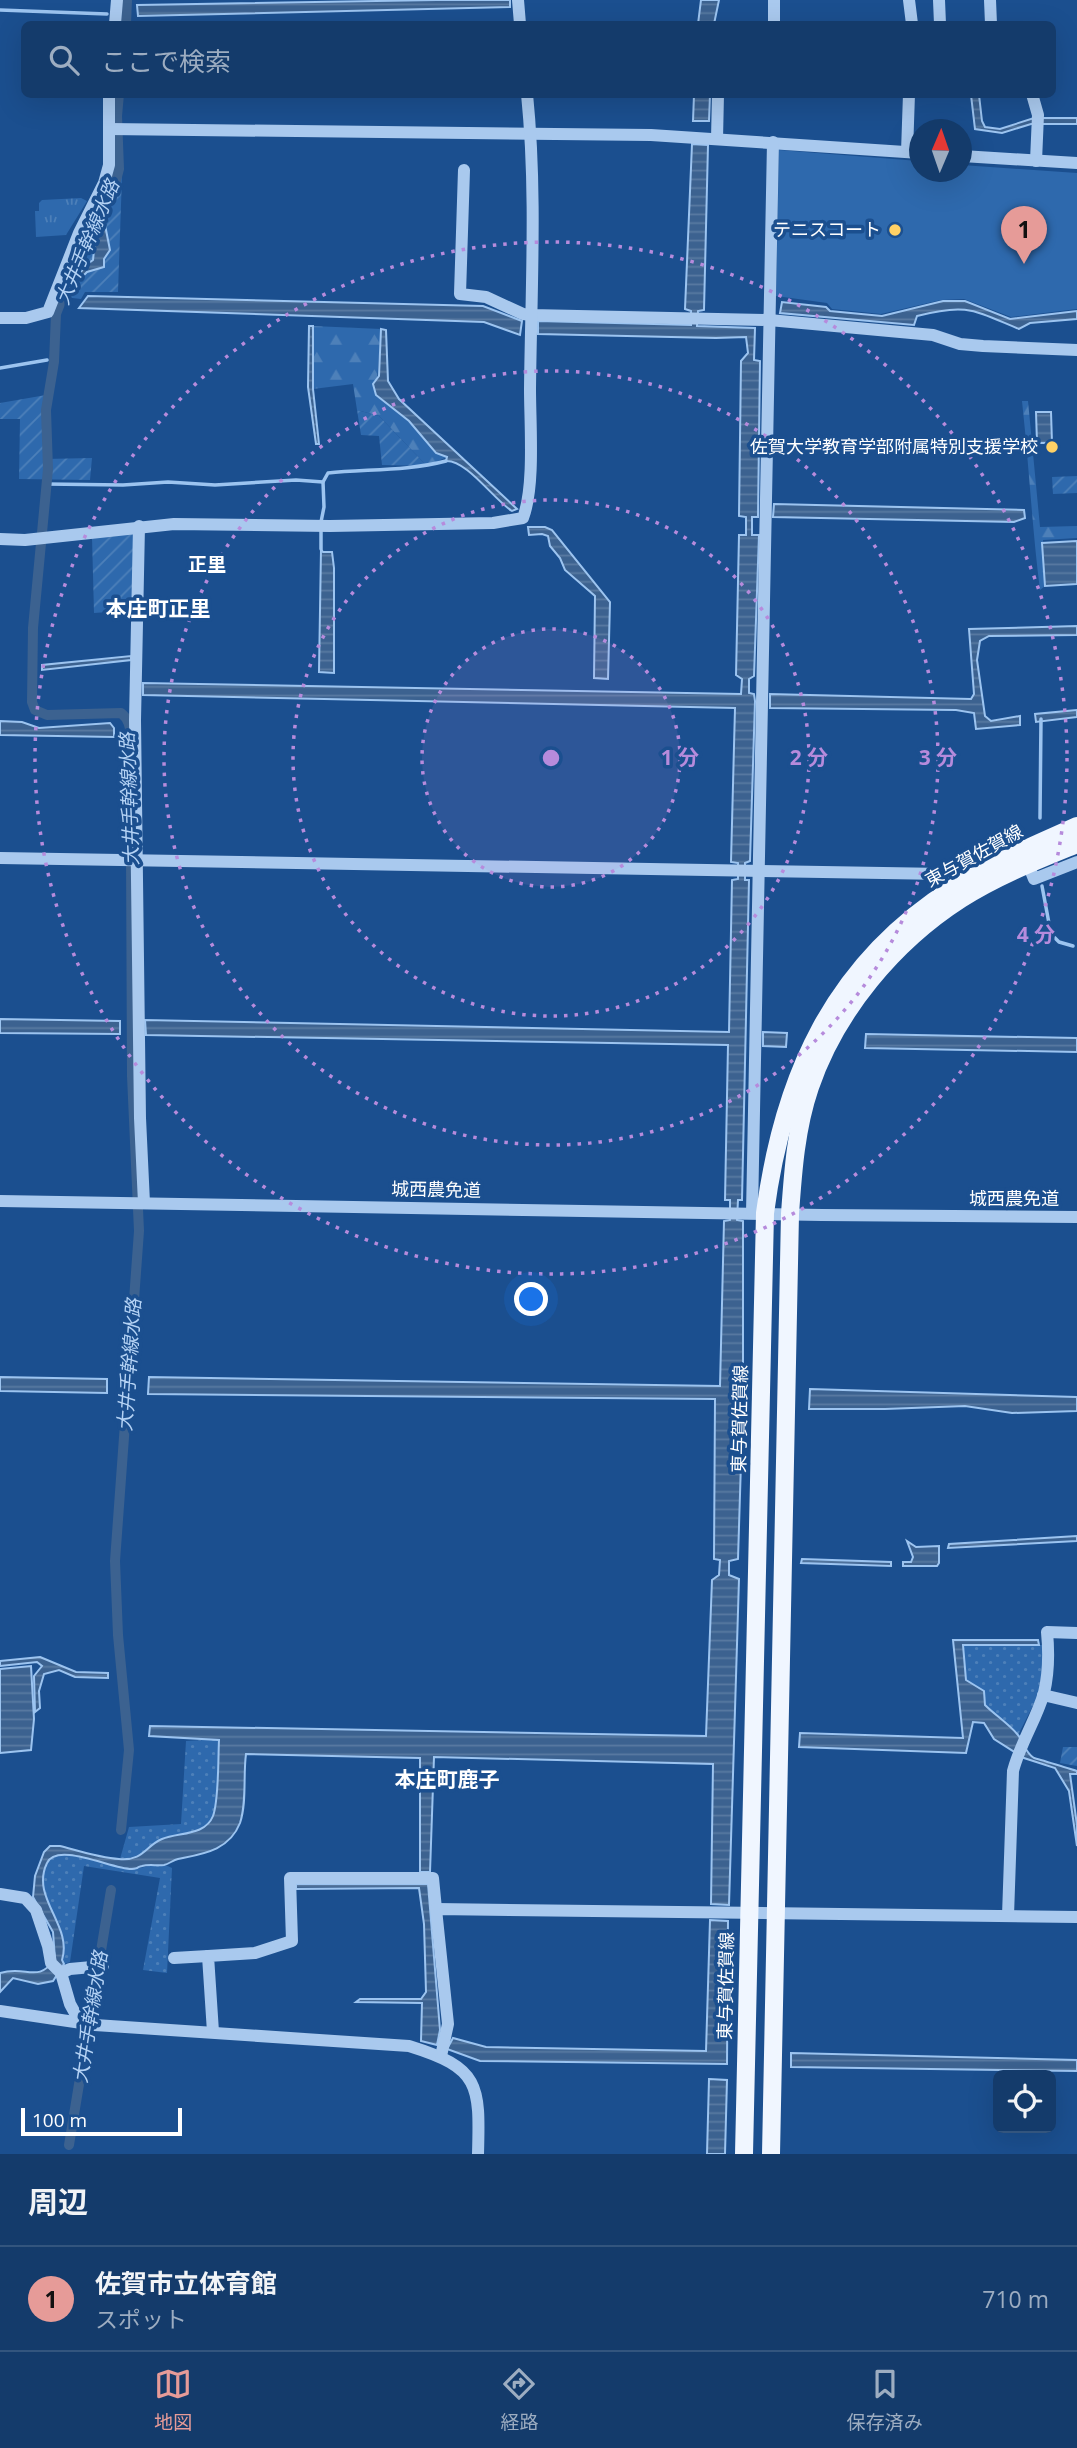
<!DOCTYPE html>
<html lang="ja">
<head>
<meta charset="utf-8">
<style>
	body { margin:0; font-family:"Open Sans","Noto Sans JP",sans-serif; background:#214673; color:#f1f3f6 }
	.controls { position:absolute; right:21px; bottom:21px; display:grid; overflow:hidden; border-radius:10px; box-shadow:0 7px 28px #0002 }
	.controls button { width:63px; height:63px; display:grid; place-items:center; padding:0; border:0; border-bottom:2px solid #33557e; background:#143b6b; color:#f1f3f6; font:35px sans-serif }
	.compass { position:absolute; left:909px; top:119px; width:63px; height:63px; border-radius:50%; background:#143b6b; box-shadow:0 7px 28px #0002; rotate:2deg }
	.scale { position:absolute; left:21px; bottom:18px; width:161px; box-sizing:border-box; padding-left:7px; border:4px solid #fff; border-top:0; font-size:19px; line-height:24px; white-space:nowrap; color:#fff; -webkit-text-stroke:5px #1b4f8f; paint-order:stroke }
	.you { position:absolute; left:532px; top:1300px; width:24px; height:24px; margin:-18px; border:5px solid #fff; border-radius:50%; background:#1a73e8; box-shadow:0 0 0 10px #1a73e833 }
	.badge { display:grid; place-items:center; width:46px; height:46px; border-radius:50%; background:#e69b98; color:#111; font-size:23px; font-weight:700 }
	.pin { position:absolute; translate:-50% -58px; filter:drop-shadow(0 2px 4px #0008) }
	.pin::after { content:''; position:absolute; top:37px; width:24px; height:21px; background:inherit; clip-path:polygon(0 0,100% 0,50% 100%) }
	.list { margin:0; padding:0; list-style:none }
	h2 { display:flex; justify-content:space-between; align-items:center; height:91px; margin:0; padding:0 28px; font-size:30px }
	h2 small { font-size:23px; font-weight:400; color:#9dadc1 }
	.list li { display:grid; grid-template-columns:46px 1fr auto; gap:21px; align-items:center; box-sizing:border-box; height:105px; padding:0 28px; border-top:2px solid #33557e }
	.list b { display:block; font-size:26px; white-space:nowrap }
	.list p { margin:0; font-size:23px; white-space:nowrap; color:#9dadc1 }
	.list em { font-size:23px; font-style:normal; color:#9dadc1 }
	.icon { flex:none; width:38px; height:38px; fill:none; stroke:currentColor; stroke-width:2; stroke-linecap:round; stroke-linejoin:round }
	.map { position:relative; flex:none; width:1077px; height:2154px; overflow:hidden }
	.search { position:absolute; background:#143b6b; box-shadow:0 7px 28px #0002; left:21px; right:21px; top:21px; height:77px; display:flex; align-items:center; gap:18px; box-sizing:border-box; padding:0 24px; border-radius:10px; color:#9dadc1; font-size:26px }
	.sheet { height:196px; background:#143b6b }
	nav { display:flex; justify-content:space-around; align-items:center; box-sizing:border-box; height:98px; border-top:2px solid #33557e; background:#143b6b; font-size:19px; color:#9dadc1 }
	nav a { display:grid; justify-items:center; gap:4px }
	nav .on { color:#e69b98 }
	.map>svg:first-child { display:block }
	.grass { fill:url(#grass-dots) }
	.forest { fill:url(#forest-firs) }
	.park { fill:url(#park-tufts) }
	.garden { fill:url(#garden-furrows) }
	.pitch { fill:#2e69ad }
	.water { fill:url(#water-rules); stroke:#9cc4f0; stroke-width:2 }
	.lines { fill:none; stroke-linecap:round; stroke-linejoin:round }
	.stream { stroke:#9cc4f0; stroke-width:3.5 }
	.canal { stroke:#3c6290; stroke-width:10 }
	.minor { stroke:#a9c9ee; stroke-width:12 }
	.major { stroke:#f0f6ff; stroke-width:18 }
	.ring { fill:none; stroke:#b68bdc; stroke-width:3.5; stroke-dasharray:3.5 7 }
	.poi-dot { fill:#ffd166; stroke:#1b4f8f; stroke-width:2.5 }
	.labels { text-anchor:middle; stroke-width:7; stroke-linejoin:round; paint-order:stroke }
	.poi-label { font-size:18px; fill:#fff; stroke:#1b4f8f; text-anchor:end }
	.street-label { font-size:18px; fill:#fff; stroke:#1b4f8f }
	.water-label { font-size:19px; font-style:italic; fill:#b5d3f5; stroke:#1b4f8f }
	.neighbourhood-label { font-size:19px; font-weight:bold; fill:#fff; stroke:#1b4f8f }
	.quarter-label { font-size:21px; font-weight:bold; fill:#fff; stroke:#1b4f8f }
	.centre { fill:#b68bdc; stroke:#1b4f8f; stroke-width:3.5 }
	.ring-label { font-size:21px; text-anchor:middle; font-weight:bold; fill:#b68bdc; stroke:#1b4f8f; stroke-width:7; stroke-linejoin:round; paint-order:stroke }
</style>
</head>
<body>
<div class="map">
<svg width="1077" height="2154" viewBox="0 0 1077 2154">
	<defs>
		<pattern id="grass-dots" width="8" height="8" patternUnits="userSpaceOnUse" patternTransform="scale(1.75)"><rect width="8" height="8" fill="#2e69ad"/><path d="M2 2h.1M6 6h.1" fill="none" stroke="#4d80b9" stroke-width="1.8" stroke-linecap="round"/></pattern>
		<pattern id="forest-firs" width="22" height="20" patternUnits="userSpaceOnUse" patternTransform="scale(1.75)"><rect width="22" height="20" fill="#2e69ad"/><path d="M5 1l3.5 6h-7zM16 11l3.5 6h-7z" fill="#4d80b9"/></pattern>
		<pattern id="park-tufts" width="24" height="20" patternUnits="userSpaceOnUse" patternTransform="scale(1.75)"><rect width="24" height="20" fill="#2e69ad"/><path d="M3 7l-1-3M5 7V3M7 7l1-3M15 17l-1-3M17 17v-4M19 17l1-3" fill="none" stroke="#4d80b9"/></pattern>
		<pattern id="garden-furrows" width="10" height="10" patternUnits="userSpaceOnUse" patternTransform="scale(1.75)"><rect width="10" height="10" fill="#2e69ad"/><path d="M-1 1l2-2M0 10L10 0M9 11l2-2" fill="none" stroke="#4d80b9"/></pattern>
		<pattern id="water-rules" width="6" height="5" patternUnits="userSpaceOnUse" patternTransform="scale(1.75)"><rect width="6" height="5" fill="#3c6290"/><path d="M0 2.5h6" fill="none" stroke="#597aa1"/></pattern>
	</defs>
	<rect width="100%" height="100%" fill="#1b4f8f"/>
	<!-- grass -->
	<g class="grass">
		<path d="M963 1645H1045L1040 1692 1018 1735 985 1705 984 1691 966 1680Z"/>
		<path d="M219 1739C218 1758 220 1815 207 1826 196 1835 179 1838 166 1843 150 1849 138 1858 120 1859L129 1827 181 1824 186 1741Z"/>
		<path d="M59 1854C74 1857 89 1857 103 1862 113 1865 124 1871 135 1869 147 1867 160 1861 172 1868L167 1973 143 1970 160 1878 84 1866 70 1962 64 1964C59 1952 63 1938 60 1926 57 1917 50 1910 46 1901 40 1887 42 1858 59 1854Z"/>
	</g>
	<!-- forest -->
	<g class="forest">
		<path d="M313 326 381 329 376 395 409 421 436 453 447 457 427 466 379 416 357 410 353 384 313 389Z"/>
		<path d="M1022 401H1028L1040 527 1077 526V538L1043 540 1045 586 1040 590C1032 527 1029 465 1022 401Z"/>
	</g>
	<!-- park -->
	<path class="park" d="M81 198 87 201 66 235 36 237 35 211H39V203L42 200Z"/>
	<!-- garden -->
	<g class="garden">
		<path d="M122 176 118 292H85L81 299 64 297 93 231Z"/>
		<path d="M46 395 43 409 44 459 92 458 90 480 19 479 20 419H0V403Z"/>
		<path d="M357 410 379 416 427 466 382 465 379 436 361 435Z"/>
		<path d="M1077 476V493L1053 494 1052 477Z"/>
		<path d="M136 530 135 610 94 613 92 537Z"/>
		<path d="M1063 1747H1077V1766L1060 1763Z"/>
	</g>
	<!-- pitch -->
	<path class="pitch" d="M779 150 919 161 920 172H962V165L1077 173V309L1011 317 964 299 941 300 881 314 832 309 827 303 776 296Z"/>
	<!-- water -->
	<g class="water">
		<path d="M437 0H510V7L138 16 137 5Z"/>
		<path d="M701 0H719L714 24H698Z"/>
		<path d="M694 95H710L709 121H693Z"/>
		<path d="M971 95H979L982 121 985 127 1000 129 1034 118H1077V124H1031L1002 133 975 129Z"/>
		<path d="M692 144 708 145 704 310 698 311 697 326 755 328 754 360 760 361 758 517H752V535H759L754 676 749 679V693L754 694 755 701 750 861 745 863V880H749L742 1200H738L737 1220 743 1221V1398L738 1559 729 1561V1575L739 1579 729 1905 711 1904 713 1764 434 1757 430 1872H420V1758L246 1754C243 1776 247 1802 240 1823 229 1851 202 1854 178 1859 173 1860 169 1864 164 1865 157 1866 149 1864 142 1866 134 1868 141 1868 132 1869 114 1870 57 1841 47 1863 30 1898 73 1925 62 1960L64 1964 53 1981 38 1984 13 1978 0 1992V1973C27 1965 37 1984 55 1959L53 1932 33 1897 35 1876 44 1852 50 1846H60C79 1851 100 1858 119 1859 144 1861 145 1846 162 1839 179 1832 205 1836 213 1816 219 1800 218 1759 219 1740L149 1736 150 1726 706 1736 712 1580 719 1575 720 1560 714 1559 715 1399 148 1394 149 1377 720 1386 724 1221 730 1220V1200H725L728 1045 146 1035 145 1020 729 1032 732 880 738 879V863L731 862 735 708 143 695V683L741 694 742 679 736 675 739 535H746V517L739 516 741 361 748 353 746 337 716 338 538 334V321L691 325V311L685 309Z"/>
		<path d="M105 225 110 250 104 259V267L87 272 80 279 77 278 85 266 93 260 95 241Z"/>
		<path d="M88 296 483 306 522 321 520 335 484 322 79 308Z"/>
		<path d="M943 301H965L1010 319 1077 311V319L1030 323 1019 329C973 310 967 303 917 316L914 325 780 313 782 302 826 307 830 311 882 316Z"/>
		<path d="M309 326H313V389L319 444H316L308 387Z"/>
		<path d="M381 329 386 330 388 381 399 399 517 509 512 511C494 500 467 460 446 461L447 457 436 453 409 421 376 395 373 384 379 376Z"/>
		<path d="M1036 412H1051L1052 443H1037Z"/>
		<path d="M774 504 1024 510 1025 518 1014 522 773 517Z"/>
		<path d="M528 527H545L552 530 610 602 608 679 594 678 595 596 565 570 560 558 550 546 548 536 542 534 529 535Z"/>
		<path d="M1077 541V584L1045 586 1042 543Z"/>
		<path d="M321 549 323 552H332L334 568V673L319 672Z"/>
		<path d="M1077 626V635L989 636 980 641 977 660 985 716 991 721 1020 716V725L976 729 974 713 956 710 770 708V694L971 699 974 694 969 629Z"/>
		<path d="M131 656V660L42 670V665Z"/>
		<path d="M1077 710V717L1036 722 1035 714Z"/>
		<path d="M0 721 22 722 39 728 110 723 114 728V737L0 735Z"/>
		<path d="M0 1019 120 1021V1034L0 1033Z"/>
		<path d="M763 1032 787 1033 786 1047 763 1046Z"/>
		<path d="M866 1034 1077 1038V1052L865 1048Z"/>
		<path d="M0 1377 107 1379V1393L0 1391Z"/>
		<path d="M810 1389 1077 1397V1411L1012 1413 965 1406 885 1409H809Z"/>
		<path d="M1077 1536V1541L948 1548 949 1544Z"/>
		<path d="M907 1541 916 1547 939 1546V1563L937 1566H903V1562H911L913 1557Z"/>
		<path d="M802 1559 891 1562V1566L801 1563Z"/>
		<path d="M953 1640H1038L1039 1645H963L966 1680 984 1691 985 1705C995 1715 1009 1724 1018 1735 1024 1742 1025 1753 1034 1758 1038 1759 1074 1770 1077 1771V1774H1070L1077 1825V1846L1069 1791 1055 1768 1024 1758 994 1739 984 1723 973 1722 966 1753 799 1747 800 1733 963 1738Z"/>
		<path d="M40 1657 76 1672 108 1673V1678L75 1677 59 1670 44 1674 39 1691 40 1708 35 1712 34 1676 42 1666 37 1662 0 1666V1661Z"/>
		<path d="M31 1666 34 1719 31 1750 0 1753V1669Z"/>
		<path d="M296 1884H428L440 2030 437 2045 421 2041 422 2003 356 2002 360 1999H421L426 1992 424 1924 419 1888 296 1889Z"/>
		<path d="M710 1920 728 1921 727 2064 480 2061 447 2049 453 2038 486 2047 706 2051Z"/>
		<path d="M791 2053 1077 2060V2071L791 2067Z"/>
		<path d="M709 2079 727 2080 725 2154H707Z"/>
	</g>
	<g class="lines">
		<!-- stream -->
		<g class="stream">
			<path d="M0 10 107 14"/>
			<path d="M0 368 47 360"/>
			<path d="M46 484 123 485 168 482 215 485 296 480 323 482 328 473C367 469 408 471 446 461"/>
			<path d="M321 522 324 507 323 482"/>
			<path d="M321 529V549"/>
			<path d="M1040 818 1041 719"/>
			<path d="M1042 886 1051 934 1059 942 1073 946"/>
		</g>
		<!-- canal -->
		<g class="canal">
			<path d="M126 24 127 0"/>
			<path d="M119 94 117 116 119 169 115 184 88 233 56 314 54 362 46 410 48 469 33 628 32 702 35 710 47 715 121 713C129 719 131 729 131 738"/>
			<path d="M121 1830 129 1750 118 1635 115 1561 139 1231 132 1076 131 852"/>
			<path d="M69 2145 111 1890"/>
		</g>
		<!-- minor -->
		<g class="minor">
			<path d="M518 0 520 24"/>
			<path d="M909 0 912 24"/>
			<path d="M939 0 940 24"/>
			<path d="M990 0 991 24"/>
			<path d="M115 24 117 0"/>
			<path d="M774 24V0"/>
			<path d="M1032 94 1038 115 1036 161"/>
			<path d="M109 129 651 135 920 153"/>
			<path d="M717 139 718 94"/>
			<path d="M907 152 909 94"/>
			<path d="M962 156 1077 163"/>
			<path d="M464 170 460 294 486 297 523 314 531 315 769 320 933 335 960 344 983 346 1077 350"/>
			<path d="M0 318H26L48 312 79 233 104 183 109 165V94"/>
			<path d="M139 526 135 720 140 1118 144 1203"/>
			<path d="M0 539 25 540 174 524 330 526 493 523 523 518C535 486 530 425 530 389 531 292 537 192 527 94"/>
			<path d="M0 858 944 874"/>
			<path d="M1028 864 1034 879 1077 862"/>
			<path d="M0 1201 822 1215 1077 1217"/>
			<path d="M752 1213 773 142"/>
			<path d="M1043 1695 1077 1703"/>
			<path d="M0 1894 25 1898 36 1910 48 1946 51 1963 61 1973 70 2004 81 2024"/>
			<path d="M1008 1916 1013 1771C1020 1744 1036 1720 1044 1693 1049 1672 1049 1653 1047 1632L1077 1633"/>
			<path d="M174 1958 208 1956"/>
			<path d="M61 1973 70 1969 103 1966"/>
			<path d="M0 2011 95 2025 409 2046C480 2068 480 2084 478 2154"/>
			<path d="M213 2032 208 1956 255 1953 292 1941 290 1878H433L436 1909"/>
			<path d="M441 2056 448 2024 436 1909 1077 1917"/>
		</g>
		<!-- major -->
		<g class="major">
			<path d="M744 2154 765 1213C783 1077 833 964 953 888 991 863 1035 845 1077 826"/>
			<path d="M771 2154 790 1214C793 1171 796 1128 810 1087 836 1011 894 942 961 899 997 876 1038 860 1077 844"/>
		</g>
	</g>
	<!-- distance rings -->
	<circle cx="551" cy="758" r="129" fill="#b68bdc" fill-opacity=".12"/>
	<g class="ring">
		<circle cx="551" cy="758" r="129"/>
		<circle cx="551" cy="758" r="258"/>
		<circle cx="551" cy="758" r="387"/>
		<circle cx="551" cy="758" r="516"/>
	</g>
	<!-- markers -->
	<g class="poi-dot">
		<circle cx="895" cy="230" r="7"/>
		<circle cx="1052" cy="447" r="7"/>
	</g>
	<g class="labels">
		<!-- poi labels -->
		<g class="poi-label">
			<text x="881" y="236">テニスコート</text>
			<text x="1038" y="453">佐賀大学教育学部附属特別支援学校</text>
		</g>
		<!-- street labels -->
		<g class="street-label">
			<text transform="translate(974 856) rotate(-29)" y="6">東与賀佐賀線</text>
			<text transform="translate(436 1190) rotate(1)" y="6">城西農免道</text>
			<text x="1014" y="1205">城西農免道</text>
			<text transform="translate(740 1419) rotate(-89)" y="6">東与賀佐賀線</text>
			<text transform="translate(726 1986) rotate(-89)" y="6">東与賀佐賀線</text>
		</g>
		<!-- water labels -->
		<g class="water-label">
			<text transform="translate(87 242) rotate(-67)" y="7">大井手幹線水路</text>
			<text transform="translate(129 799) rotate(-92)" y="7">大井手幹線水路</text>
			<text transform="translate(129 1365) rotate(-86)" y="7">大井手幹線水路</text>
			<text transform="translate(90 2017) rotate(-81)" y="7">大井手幹線水路</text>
		</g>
		<!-- neighbourhood labels -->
		<g class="neighbourhood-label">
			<text x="207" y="571">正里</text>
		</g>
		<!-- quarter labels -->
		<g class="quarter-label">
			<text x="158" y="616">本庄町正里</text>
			<text x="447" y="1787">本庄町鹿子</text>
		</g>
	</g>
	<circle cx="551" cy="758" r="10" class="centre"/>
	<g class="ring-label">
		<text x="680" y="765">1 分</text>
		<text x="809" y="765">2 分</text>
		<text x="938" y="765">3 分</text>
		<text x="1036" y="942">4 分</text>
	</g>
</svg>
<div class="controls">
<button><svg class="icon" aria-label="locate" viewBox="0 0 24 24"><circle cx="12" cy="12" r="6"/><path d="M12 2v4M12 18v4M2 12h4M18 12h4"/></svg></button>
</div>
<svg class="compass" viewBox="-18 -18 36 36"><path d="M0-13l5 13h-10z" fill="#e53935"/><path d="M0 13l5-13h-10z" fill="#9dadc1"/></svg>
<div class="scale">100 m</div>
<div class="you"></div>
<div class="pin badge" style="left:1024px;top:264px">1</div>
<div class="search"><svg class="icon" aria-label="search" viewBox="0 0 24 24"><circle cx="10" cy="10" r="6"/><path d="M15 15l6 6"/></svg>ここで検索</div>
</div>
<section class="sheet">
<h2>周辺<small></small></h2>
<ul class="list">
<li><span class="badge">1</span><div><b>佐賀市立体育館</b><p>スポット</p></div><em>710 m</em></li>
</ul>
</section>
<nav>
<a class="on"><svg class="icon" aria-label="map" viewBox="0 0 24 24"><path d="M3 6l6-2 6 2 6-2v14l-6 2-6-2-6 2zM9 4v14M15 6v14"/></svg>地図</a>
<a><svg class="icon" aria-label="directions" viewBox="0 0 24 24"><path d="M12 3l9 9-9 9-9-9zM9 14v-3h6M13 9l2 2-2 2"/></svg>経路</a>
<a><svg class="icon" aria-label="saved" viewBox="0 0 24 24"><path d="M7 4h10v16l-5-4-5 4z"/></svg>保存済み</a>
</nav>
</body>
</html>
